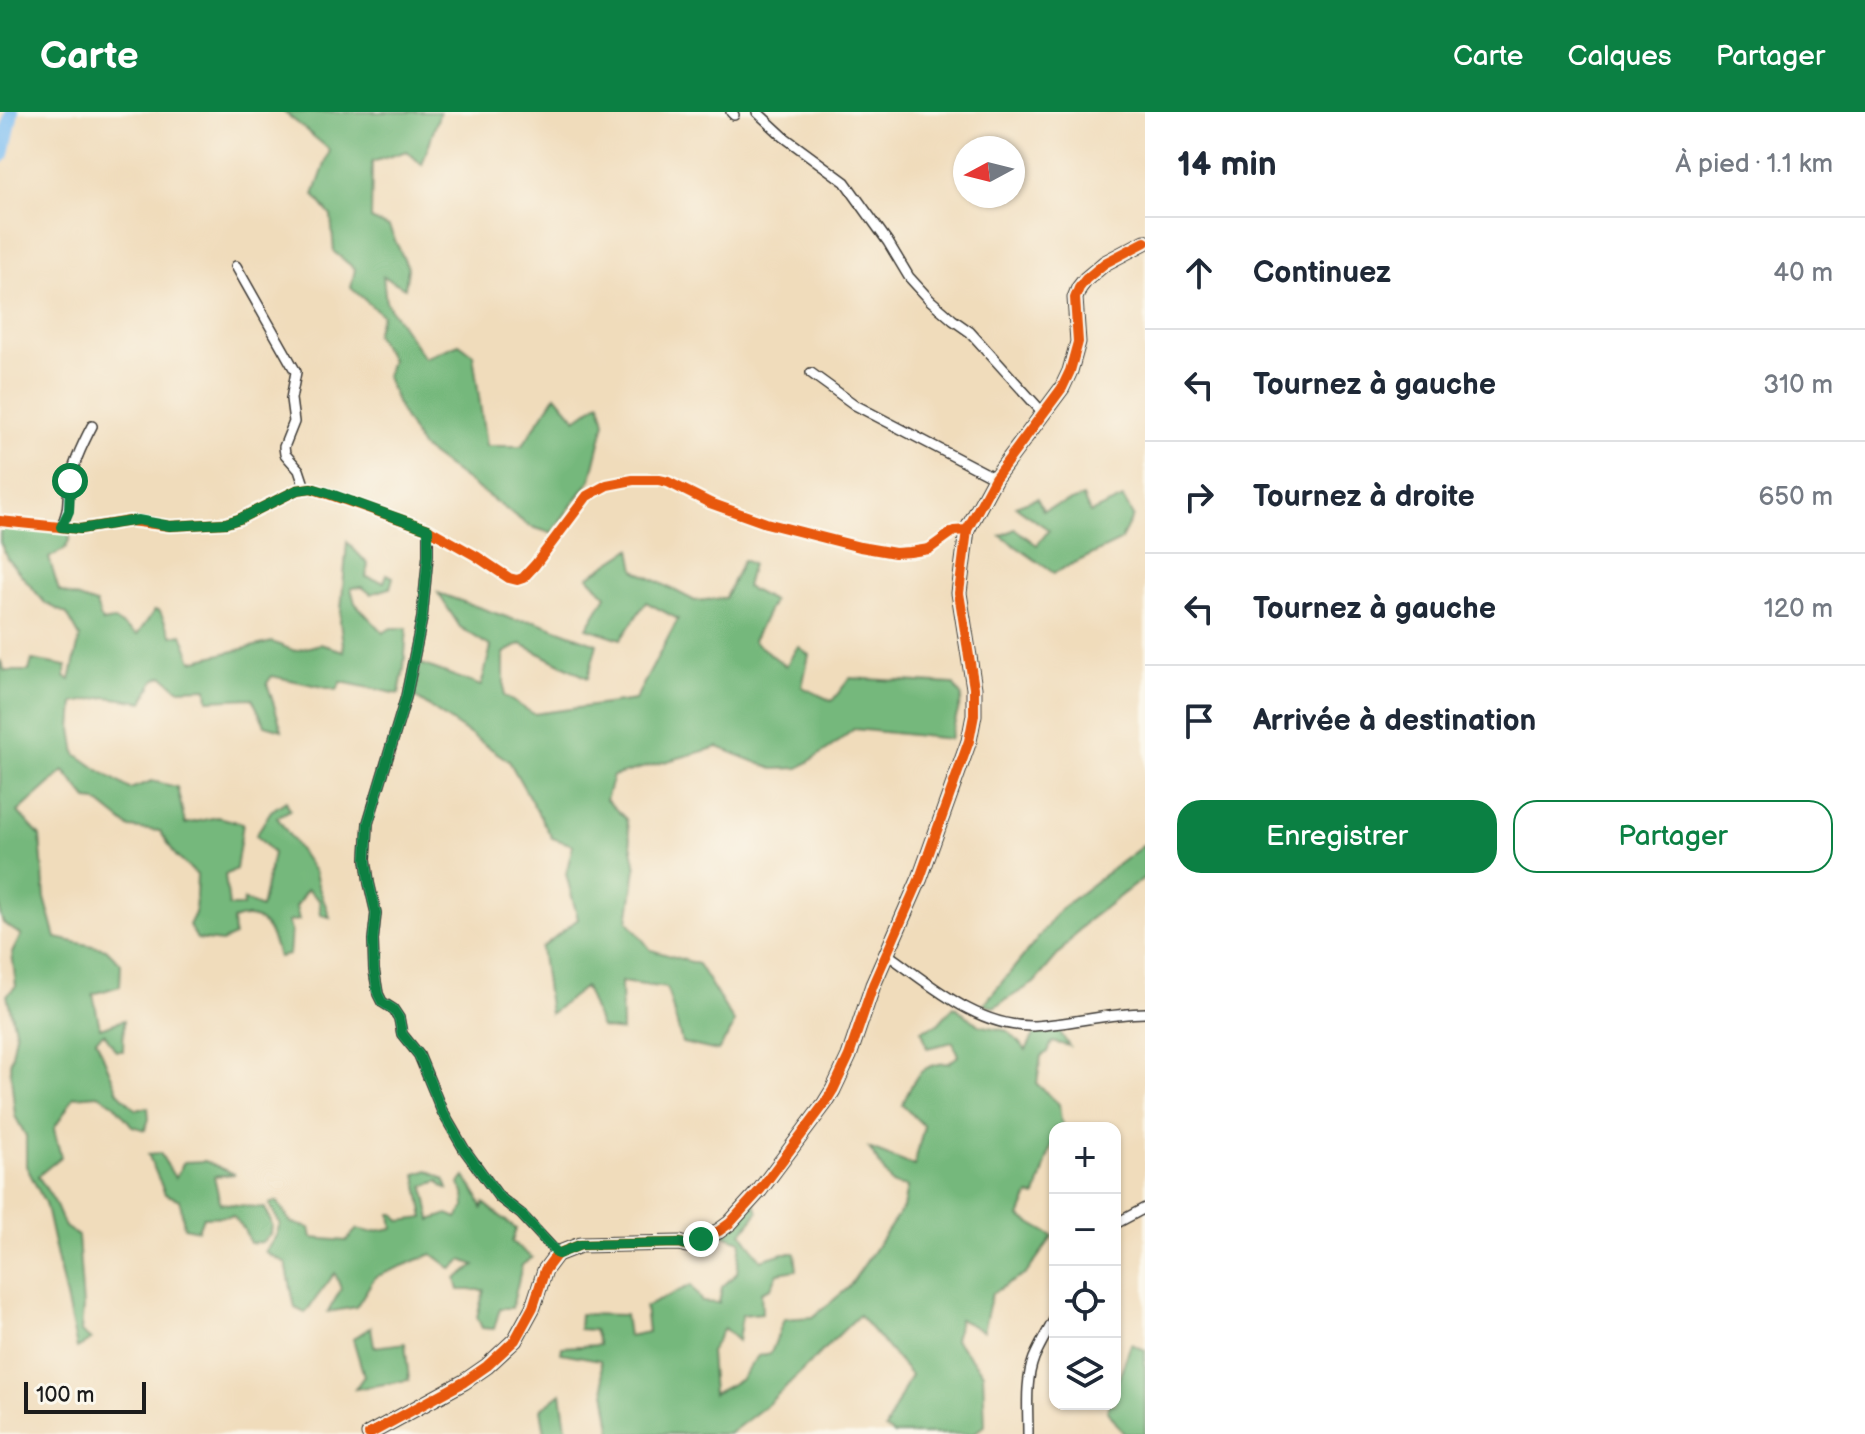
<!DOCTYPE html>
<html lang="fr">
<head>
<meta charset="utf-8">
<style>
	body { margin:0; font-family:"Balsamiq Sans",sans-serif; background:#f2f2f3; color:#1f2937 }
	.controls { position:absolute; right:24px; bottom:24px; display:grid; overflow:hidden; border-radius:16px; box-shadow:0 2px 6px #0004 }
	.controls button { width:72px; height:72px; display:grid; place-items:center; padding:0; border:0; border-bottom:2px solid #e0e1e3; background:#fff; color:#1f2937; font:40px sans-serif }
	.compass { position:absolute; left:953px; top:24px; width:72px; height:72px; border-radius:50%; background:#fff; box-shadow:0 2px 6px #0004; rotate:263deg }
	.scale { position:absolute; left:24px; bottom:20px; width:122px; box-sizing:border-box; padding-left:8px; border:4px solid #1c1c1c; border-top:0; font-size:22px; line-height:28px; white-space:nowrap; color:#1c1c1c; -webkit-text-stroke:6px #fbf7ec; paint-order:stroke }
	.stop { position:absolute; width:24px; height:24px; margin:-18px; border:6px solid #0b8043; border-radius:50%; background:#fff }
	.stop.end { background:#0b8043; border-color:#fff; box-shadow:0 2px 8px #0008 }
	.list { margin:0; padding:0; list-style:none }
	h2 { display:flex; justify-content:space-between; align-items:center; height:104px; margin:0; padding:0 32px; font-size:34px }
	h2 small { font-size:26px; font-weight:400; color:#747a83 }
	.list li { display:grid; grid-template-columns:52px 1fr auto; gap:24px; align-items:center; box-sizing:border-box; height:112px; padding:0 32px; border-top:2px solid #e0e1e3 }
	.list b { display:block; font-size:30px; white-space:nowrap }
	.list em { font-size:26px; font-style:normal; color:#747a83 }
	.actions { display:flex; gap:16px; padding:24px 32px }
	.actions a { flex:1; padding:18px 0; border:2px solid #0b8043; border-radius:24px; text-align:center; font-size:28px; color:#0b8043 }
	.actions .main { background:#0b8043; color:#fff }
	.icon { flex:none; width:44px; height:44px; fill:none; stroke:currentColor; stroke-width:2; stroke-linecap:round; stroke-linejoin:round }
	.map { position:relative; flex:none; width:1145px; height:1322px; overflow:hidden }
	header { display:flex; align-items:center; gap:48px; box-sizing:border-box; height:112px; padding:0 40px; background:#0b8043; color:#fff }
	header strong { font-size:38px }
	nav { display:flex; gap:44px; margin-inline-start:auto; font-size:28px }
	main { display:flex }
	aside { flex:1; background:#fff }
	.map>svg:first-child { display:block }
	.forest { fill:#75b87c; stroke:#486a4c; stroke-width:2 }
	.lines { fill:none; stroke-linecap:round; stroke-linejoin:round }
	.river { stroke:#7dbef2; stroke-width:14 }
	.street-casing { stroke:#3c3934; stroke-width:12 }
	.secondary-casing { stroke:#3c3934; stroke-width:17 }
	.street { stroke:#fff; stroke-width:9 }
	.secondary { stroke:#fff; stroke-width:14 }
	.cycleway-casing { stroke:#fbf7ec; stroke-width:15 }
	.cycleway { stroke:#e8590c; stroke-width:10 }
	.route { stroke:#0b8043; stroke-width:10 }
</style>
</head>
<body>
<header>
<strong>Carte</strong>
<nav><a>Carte</a><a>Calques</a><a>Partager</a></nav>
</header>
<main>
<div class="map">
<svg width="1145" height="1322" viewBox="0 0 1145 1322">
	<rect width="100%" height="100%" fill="#fbf7ec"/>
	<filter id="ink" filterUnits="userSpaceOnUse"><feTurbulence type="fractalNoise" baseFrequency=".0125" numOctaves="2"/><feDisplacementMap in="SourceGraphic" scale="16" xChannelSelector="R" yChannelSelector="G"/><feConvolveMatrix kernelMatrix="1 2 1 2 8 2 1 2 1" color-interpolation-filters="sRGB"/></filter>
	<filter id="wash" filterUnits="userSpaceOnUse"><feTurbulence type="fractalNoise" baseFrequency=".006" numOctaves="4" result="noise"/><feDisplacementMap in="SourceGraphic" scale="32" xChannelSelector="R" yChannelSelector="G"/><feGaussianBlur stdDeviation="1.8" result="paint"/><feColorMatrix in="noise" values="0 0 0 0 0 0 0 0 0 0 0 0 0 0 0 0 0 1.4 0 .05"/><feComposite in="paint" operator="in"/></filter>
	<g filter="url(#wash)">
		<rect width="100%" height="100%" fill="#f0dcbb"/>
		<!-- forest -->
		<g class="forest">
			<path d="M284 0H440L422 53 407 39 372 50 371 107 389 115 408 156 405 176 383 164 386 190 424 246 459 232 473 242 486 334H522L556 283 576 307 600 290 605 310 591 367 551 421 529 414 421 335 401 300 386 265 391 248 375 222 382 203 351 176 355 157 334 140 331 104 314 83 330 38Z"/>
			<path d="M1083 385 1090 401 1123 386 1133 404 1120 429 1054 461 1001 424 1015 417 1037 433 1049 418 1015 394 1037 386 1043 398Z"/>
			<path d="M65 410 70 426 65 437 49 446 59 479 96 492 102 510 114 508 137 523 155 498 160 500 172 524 182 522 192 549 272 530 295 539 320 532 344 539 340 510 347 430 368 452 366 465 384 470 387 462 393 465 390 476 371 482 362 475 351 476 355 491 383 521 391 516H407L404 556 399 582 341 570 337 578 272 564 267 571 282 618 265 613 252 586 208 588 207 576 178 577 163 564 154 568 143 590 106 585 74 591 72 617 76 642 97 657 130 677 152 669 177 675 185 712 217 705 243 711 236 757 225 763 229 794H243L244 788 261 796 273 741 256 723 271 699 286 689 290 698 277 705 315 761 318 773 330 805 321 803 319 788 307 777 296 795 299 808 288 810 291 819 289 843 278 845C272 821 263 796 233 808L234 824 222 830 197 827 189 813 195 801 197 763 176 744 160 719 130 716 96 689 88 688 64 659 18 700 40 724 45 786 56 826 106 837 121 852 120 874 93 882 100 916 124 908 123 939H116L104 921 96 927 118 980 136 998 148 995 149 1007 145 1018 132 1014 114 992 98 983 74 985 54 1017 61 1045 38 1064 54 1089 65 1115 78 1124 83 1195 81 1220 91 1228 77 1236 45 1091 26 1054V1024L15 1004 10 953 16 922 7 883 16 874 12 841 21 823 3 811 0 802V548L5 559H29L32 548 66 554 65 565 70 568 80 525 67 502 45 491 7 446 0 430V421L4 411 28 414Z"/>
			<path d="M631 437 635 458 695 489 725 486 743 448 752 452 746 475 773 489 753 529 786 554 798 534 809 543 802 575 832 589 850 566 953 572 962 585 950 627 854 617 831 635 799 656 773 657 718 635 613 664 606 688 626 707 636 756 628 809 651 838 698 852 734 910 732 917 718 939 682 931 667 876 621 870 622 919 601 916 585 875 550 902 541 836 578 807 566 762 573 733 552 726 509 649 415 585 419 551 481 574 491 535 460 515 438 481 515 508 535 509 597 532 588 566 521 532 504 541V584L534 602 635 588 678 507 646 490 621 527 587 516 606 484 588 465Z"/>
			<path d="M1145 732V765L1086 810 1034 871 994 895 984 892 1036 829 1060 797Z"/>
			<path d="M954 894 979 913 1008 919 1026 938 1035 921 1057 916 1069 934 1052 930 1048 940 1041 944 1037 972 1059 992 1061 1009 1066 1016H1055V1031H1052L1036 1084 1029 1083 1020 1105 1053 1124 1026 1162 992 1181 983 1219 959 1207 955 1228 983 1261 985 1313 973 1322H893L885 1317 911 1263 859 1203 768 1292 729 1322H612L600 1248 561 1241 562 1235 599 1233 594 1218 579 1217 580 1202 625 1203 628 1224 648 1220 645 1195 691 1173 702 1190 719 1191 722 1175 737 1161 741 1129 723 1123 755 1091 758 1100 742 1121 761 1148 783 1141H795L797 1158 778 1161 771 1176 761 1180 762 1201 742 1203 738 1229 724 1216 710 1240 713 1282 740 1268 758 1244 771 1241 784 1207 813 1205 848 1176 903 1096 907 1075 892 1072 869 1036 914 1054 924 1014 902 993C915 967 917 952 949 951L958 944 953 930 927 936 922 918 938 912Z"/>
			<path d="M160 1041 175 1066 184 1050 205 1049 235 1062 214 1064 220 1091 264 1096 272 1112 271 1121 262 1130 250 1131 244 1117 233 1104 203 1105 198 1118 184 1115 180 1088 165 1082 148 1042Z"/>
			<path d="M429 1058 445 1068 448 1077 442 1074 439 1069 424 1074 431 1108 448 1102 457 1106 465 1095 464 1081 459 1072 465 1065 478 1085 482 1096 484 1091 516 1117 512 1130 532 1146 522 1153 512 1196H500L494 1217 482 1216 477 1205 484 1178H459L456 1167 475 1153 462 1148 452 1157 432 1142 375 1165 356 1195 328 1200 341 1177 335 1161 305 1201 295 1196 286 1151 265 1140 276 1124 280 1112 269 1092 277 1089 291 1111 310 1116 312 1126 346 1129 357 1117 370 1120 393 1116 391 1102H395L400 1109 424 1106 416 1062Z"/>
			<path d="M371 1215 374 1235 405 1231 409 1268 355 1277 364 1264 353 1227Z"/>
			<path d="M1131 1232 1145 1238V1322H1124L1107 1298 1109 1292H1115V1277Z"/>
			<path d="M561 1281 567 1322H545L541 1297Z"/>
		</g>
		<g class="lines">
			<!-- river -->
			<path class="river" d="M0 45 3 42 12 0"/>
		</g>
	</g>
	<g filter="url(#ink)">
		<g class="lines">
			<!-- street casing -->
			<g class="street-casing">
				<g id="street">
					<path d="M731 0 734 3"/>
					<path d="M757 0 784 25 845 70 888 130 909 165 930 188 953 208 970 220 1044 302"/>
					<path d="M236 154 296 260 291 287 294 310 284 335 285 342 299 358 305 376"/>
					<path d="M811 261 855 293 995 366"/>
					<path d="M0 409 80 417 130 409 170 414 226 411 239 407 297 378 311 376 428 417 476 444 509 466 517 468 523 466 535 453 587 384 607 373 633 368H659L668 370 710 391 766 411 860 435 895 441 910 440 929 437 954 419 967 418"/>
					<path d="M61 415C71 395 66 390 70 370 73 351 83 331 92 314"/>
					<path d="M428 417V443L422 506 406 585 368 711 366 747 369 771 376 801 373 828 374 858 378 882 382 890 393 897 399 906 402 922 419 943 442 999 464 1037 499 1085 521 1102 558 1142"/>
					<path d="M887 842C930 872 978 916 1034 914 1071 912 1108 901 1145 901"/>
					<path d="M1115 1112 1145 1096"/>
					<path d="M1028 1322C1028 1297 1025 1269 1034 1246 1040 1232 1048 1219 1055 1206"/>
				</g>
			</g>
			<!-- secondary casing -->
			<g class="secondary-casing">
				<path id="secondary" d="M369 1322 464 1270 487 1254 515 1228 533 1195 545 1158 557 1142 580 1133 680 1131 686 1133 701 1127 719 1119 730 1111 760 1078 825 991 833 978 849 944 873 873 920 766 969 629 974 603V576L959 481 967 418 995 366 1062 276 1070 259 1078 230 1075 186 1079 176 1086 167 1105 151 1145 130"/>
			</g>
			<!-- street -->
			<use href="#street" class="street"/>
			<!-- secondary -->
			<use href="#secondary" class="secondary"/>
			<!-- cycleway casing -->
			<g class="cycleway-casing">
				<g id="cycleway">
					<path d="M0 409 80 417 130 409 170 414 226 411 239 407 297 378 311 376 428 417 476 444 509 466 517 468 523 466 535 453 587 384 607 373 633 368H659L668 370 710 391 766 411 860 435 895 441 910 440 929 437 954 419 967 418"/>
					<path d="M369 1322 464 1270 487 1254 515 1228 533 1195 545 1158 557 1142 580 1133 680 1131 686 1133 701 1127 719 1119 730 1111 760 1078 825 991 833 978 849 944 873 873 920 766 969 629 974 603V576L959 481 967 418 995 366 1062 276 1070 259 1078 230 1075 186 1079 176 1086 167 1105 151 1145 130"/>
				</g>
			</g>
			<!-- cycleway -->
			<use href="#cycleway" class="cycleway"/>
		</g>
	</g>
	<g class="lines" filter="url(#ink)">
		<!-- route -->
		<path class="route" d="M70 369 69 399 61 415 80 417 138 408 170 414 226 411 239 407 297 378 311 376 325 380 428 417V443L422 506 406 585 368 711 366 747 369 771 376 801 373 828 374 858 378 882 382 890 393 897 399 906 402 922 419 943 442 999 464 1037 499 1085 521 1102 558 1142 580 1133 680 1131 686 1133 701 1127"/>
	</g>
</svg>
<div class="controls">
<button>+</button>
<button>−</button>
<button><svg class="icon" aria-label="locate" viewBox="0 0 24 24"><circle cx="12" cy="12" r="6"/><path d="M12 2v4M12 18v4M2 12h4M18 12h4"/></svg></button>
<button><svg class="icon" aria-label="layers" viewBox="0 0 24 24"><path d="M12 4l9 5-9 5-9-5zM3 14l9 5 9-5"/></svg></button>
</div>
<svg class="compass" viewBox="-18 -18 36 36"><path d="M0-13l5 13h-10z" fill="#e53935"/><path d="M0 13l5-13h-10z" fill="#747a83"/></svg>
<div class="scale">100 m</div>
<div class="stop" style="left:70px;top:369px"></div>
<div class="stop end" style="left:701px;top:1127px"></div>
</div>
<aside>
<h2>14 min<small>À pied · 1.1 km</small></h2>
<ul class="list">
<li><svg class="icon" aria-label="ahead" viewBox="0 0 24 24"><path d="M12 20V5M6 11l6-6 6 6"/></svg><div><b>Continuez</b></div><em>40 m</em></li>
<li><svg class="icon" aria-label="left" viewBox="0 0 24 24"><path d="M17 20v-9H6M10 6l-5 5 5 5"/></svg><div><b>Tournez à gauche</b></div><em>310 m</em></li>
<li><svg class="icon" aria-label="right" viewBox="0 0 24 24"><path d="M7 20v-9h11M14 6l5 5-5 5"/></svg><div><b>Tournez à droite</b></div><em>650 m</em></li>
<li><svg class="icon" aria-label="left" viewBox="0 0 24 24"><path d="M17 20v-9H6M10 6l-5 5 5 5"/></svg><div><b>Tournez à gauche</b></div><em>120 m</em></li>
<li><svg class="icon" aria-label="arrive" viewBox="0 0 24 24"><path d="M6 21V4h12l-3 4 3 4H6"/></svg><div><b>Arrivée à destination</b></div></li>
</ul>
<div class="actions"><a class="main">Enregistrer</a><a>Partager</a></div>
</aside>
</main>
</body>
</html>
